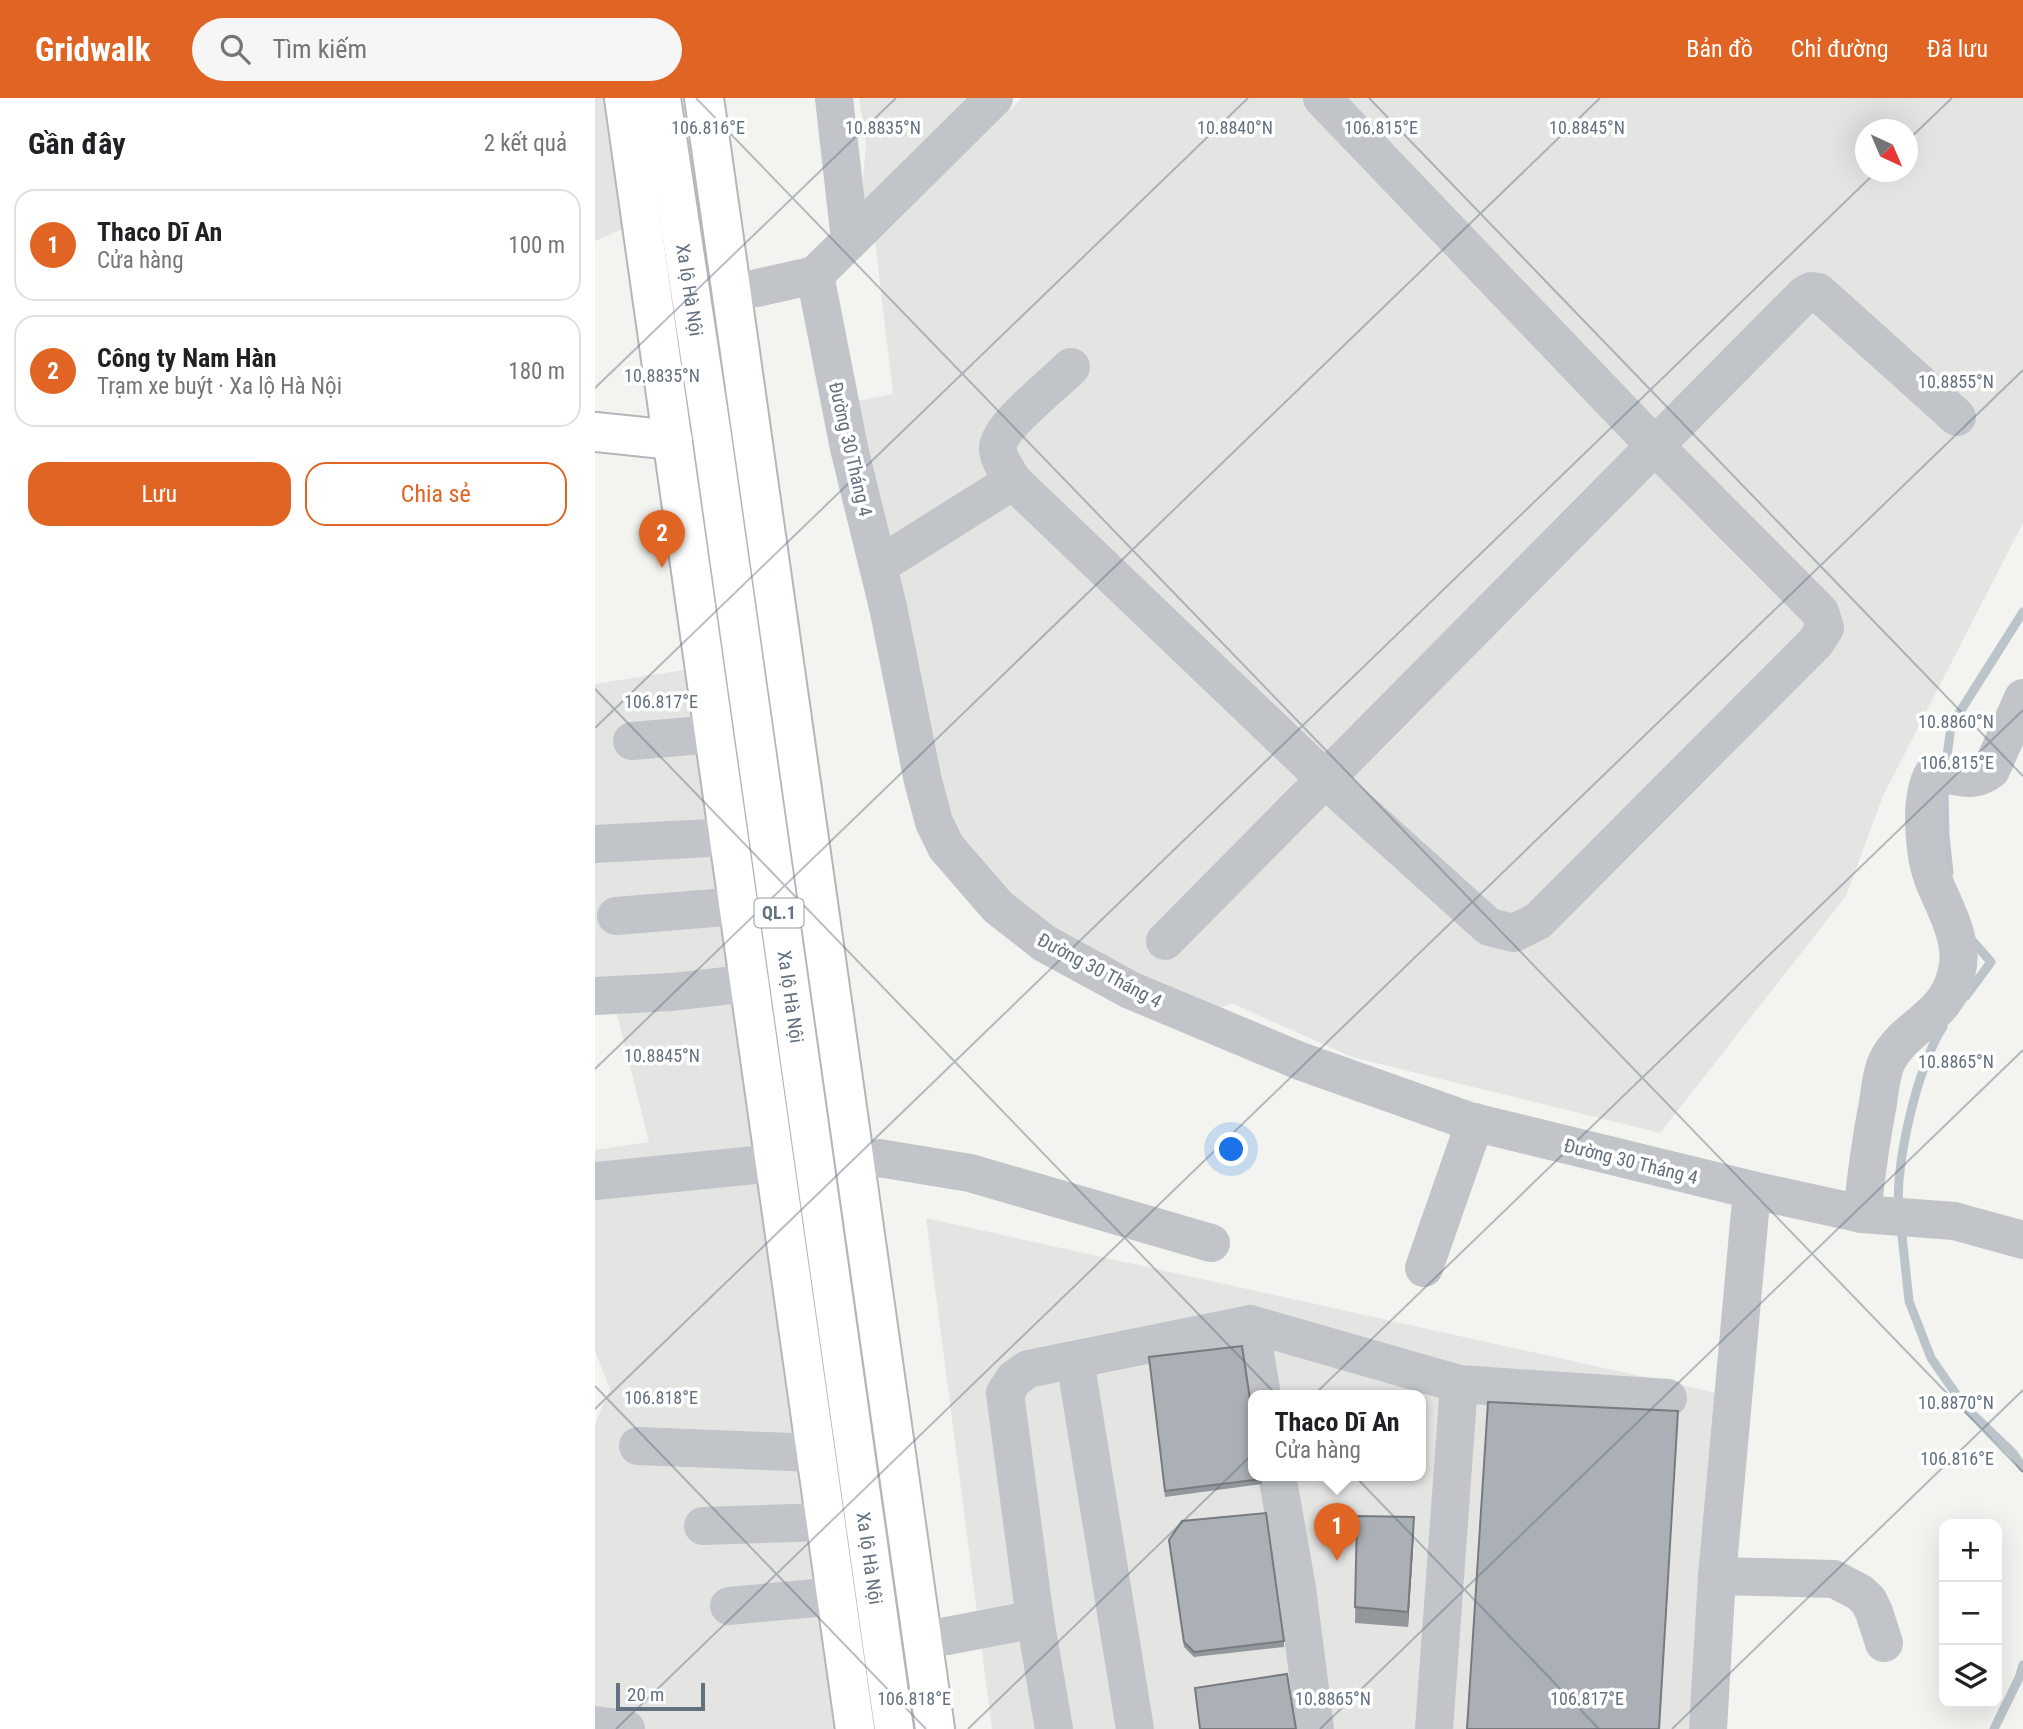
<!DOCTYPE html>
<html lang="vi">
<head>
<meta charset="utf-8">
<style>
	body { margin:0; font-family:"Roboto Condensed",sans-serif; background:#f6f6f6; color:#202124 }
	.controls { position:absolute; right:21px; bottom:21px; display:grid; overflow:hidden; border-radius:14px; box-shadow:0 7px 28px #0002 }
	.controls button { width:63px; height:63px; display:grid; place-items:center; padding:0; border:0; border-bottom:2px solid #e0e0e0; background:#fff; color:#202124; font:35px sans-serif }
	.compass { position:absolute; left:1260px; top:21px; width:63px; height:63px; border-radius:50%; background:#fff; box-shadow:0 7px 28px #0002; rotate:136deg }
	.scale { position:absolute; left:21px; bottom:18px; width:89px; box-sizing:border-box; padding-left:7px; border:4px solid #637080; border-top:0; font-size:19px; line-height:24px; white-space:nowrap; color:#637080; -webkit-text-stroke:5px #fff; paint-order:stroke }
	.you { position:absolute; left:637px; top:1052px; width:24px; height:24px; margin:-18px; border:5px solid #fff; border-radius:50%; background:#1a73e8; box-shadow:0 0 0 10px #1a73e833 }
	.badge { display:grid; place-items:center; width:46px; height:46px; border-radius:50%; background:#e06423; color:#fff; font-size:23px; font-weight:700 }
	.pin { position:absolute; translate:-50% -58px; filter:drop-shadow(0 2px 4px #0008) }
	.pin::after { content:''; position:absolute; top:37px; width:24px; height:21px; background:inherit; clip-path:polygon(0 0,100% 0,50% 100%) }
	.popup { position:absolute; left:653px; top:1292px; width:178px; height:91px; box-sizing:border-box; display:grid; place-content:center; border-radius:14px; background:#fff; filter:drop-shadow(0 2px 5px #0005); font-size:23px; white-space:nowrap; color:#757577 }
	.popup b { font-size:26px; color:#202124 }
	.popup::after { content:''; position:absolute; left:50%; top:100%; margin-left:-14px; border:14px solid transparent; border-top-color:#fff }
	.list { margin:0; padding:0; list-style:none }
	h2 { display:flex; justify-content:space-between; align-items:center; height:91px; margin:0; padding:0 28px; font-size:30px }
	h2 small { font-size:23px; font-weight:400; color:#757577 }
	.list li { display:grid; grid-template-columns:46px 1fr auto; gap:21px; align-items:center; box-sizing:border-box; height:112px; margin:0 14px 14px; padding:0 14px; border:2px solid #e0e0e0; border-radius:21px }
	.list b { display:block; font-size:26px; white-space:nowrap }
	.list p { margin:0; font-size:23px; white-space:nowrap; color:#757577 }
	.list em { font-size:23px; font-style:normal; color:#757577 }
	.actions { display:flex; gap:14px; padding:21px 28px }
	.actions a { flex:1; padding:16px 0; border:2px solid #e06423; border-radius:21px; text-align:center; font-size:24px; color:#e06423 }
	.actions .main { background:#e06423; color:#fff }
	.icon { flex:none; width:38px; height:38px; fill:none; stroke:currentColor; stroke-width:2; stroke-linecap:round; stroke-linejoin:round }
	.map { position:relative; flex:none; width:1428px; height:1631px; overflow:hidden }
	header { display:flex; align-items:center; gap:42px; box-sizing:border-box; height:98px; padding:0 35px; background:#e06423; color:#fff }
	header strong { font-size:33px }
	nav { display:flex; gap:38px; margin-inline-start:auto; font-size:24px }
	.search { width:490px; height:63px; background:#f6f6f6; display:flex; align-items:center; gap:18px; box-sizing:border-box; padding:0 24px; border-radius:38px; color:#757577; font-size:26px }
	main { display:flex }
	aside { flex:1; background:#fff }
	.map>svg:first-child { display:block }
	.built { fill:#e4e5e3; fill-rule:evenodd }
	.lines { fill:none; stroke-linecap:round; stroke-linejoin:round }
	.stream { stroke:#bac4ca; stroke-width:9 }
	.major-casing { stroke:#b2b6ba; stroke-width:42 }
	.highway-casing { stroke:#b4b6ba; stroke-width:42 }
	.minor { stroke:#c1c4c8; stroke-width:38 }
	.major { stroke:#fff; stroke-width:38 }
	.highway { stroke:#fff; stroke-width:38 }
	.wall { fill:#92979c }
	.shaded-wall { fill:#777b7f }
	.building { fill:#aab0b5; stroke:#777b7f; stroke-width:2 }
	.ticks { fill:none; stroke:#637080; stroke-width:2; stroke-opacity:0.45 }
	.labels { text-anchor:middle; stroke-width:7; stroke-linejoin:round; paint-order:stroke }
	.shield { fill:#fff; stroke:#929ba6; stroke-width:2 }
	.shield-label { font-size:18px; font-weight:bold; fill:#637080 }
	.street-label { font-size:19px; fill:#637080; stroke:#fff }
	.ticks-label { font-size:18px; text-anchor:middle; fill:#637080; stroke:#fff; stroke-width:7; stroke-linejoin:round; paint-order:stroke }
</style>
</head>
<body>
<header>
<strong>Gridwalk</strong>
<div class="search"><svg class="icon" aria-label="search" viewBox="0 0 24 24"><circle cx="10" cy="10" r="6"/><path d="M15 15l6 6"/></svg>Tìm kiếm</div>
<nav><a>Bản đồ</a><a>Chỉ đường</a><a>Đã lưu</a></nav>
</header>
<main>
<aside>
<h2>Gần đây<small>2 kết quả</small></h2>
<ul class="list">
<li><span class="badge">1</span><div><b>Thaco Dĩ An</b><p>Cửa hàng</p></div><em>100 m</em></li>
<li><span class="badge">2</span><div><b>Công ty Nam Hàn</b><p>Trạm xe buýt · Xa lộ Hà Nội</p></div><em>180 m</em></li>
</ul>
<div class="actions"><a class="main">Lưu</a><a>Chia sẻ</a></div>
</aside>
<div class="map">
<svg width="1428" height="1631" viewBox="0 0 1428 1631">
	<rect width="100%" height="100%" fill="#f3f4ef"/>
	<!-- built -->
	<g class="built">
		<path d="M0 0H17L32 129 0 143Z"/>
		<path d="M264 0H404L263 134 271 47Z"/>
		<path d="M427 0H1428V425L1288 698 1251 798 1065 1035 757 959 638 906 608 913 478 850 368 754 340 696 257 304 298 296 280 143ZM1270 32H1312V74H1270Z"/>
		<path d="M101 570 247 1631H0V1326L15 1291 0 1253V1052L54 1044 20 908 0 907V586Z"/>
		<path d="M331 1120 1122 1295 1094 1631H397ZM658 1297H826V1377H658Z"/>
	</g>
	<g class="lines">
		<!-- stream -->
		<g class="stream">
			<path d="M1351 666 1356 628 1428 514"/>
			<path d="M1349 691 1350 738 1354 775"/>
			<path d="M1371 898 1396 864 1375 840"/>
			<path d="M1304 1110C1299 1069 1324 963 1348 929"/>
			<path d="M1306 1128 1314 1203 1336 1260 1370 1309 1418 1355 1428 1370"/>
			<path d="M1399 1631 1424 1580 1428 1567"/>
		</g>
		<!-- major casing -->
		<g class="major-casing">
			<path id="major" d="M0 334 78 342"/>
		</g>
		<!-- highway casing -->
		<g class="highway-casing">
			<g id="highway">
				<path d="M29 0 260 1631"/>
				<path id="s1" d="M66 0 117 338 299 1631"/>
				<path d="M109 0 340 1631"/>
			</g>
		</g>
		<!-- minor -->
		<g class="minor">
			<path d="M239 0 255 142"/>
			<path d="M220 177 254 350 293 509 328 683 339 724 351 749 403 809 449 845 535 892 705 963 874 1023 1157 1092 1267 1116 1359 1123 1428 1142"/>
			<path d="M220 177 399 0"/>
			<path d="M162 190 220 177"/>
			<path d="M418 383C413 374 402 360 403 349 404 329 460 285 476 269"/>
			<path d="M283 468 418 383 731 682 894 829 919 835 943 823 1221 544 1230 530 1225 514 1061 349 727 0"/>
			<path d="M37 643 119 636"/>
			<path d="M0 746 134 739"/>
			<path d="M21 818 143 808"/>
			<path d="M570 843 1209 197 1216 193 1223 194 1362 319"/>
			<path d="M0 898 77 894 155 885"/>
			<path d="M284 1060 375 1075 616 1145"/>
			<path d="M0 1083 180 1065"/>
			<path d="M1267 1116C1271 1078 1276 1041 1283 1005 1285 991 1286 976 1292 963 1311 925 1356 920 1363 867 1367 837 1348 807 1338 781 1331 762 1330 743 1329 723 1329 708 1330 689 1338 676L1342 675C1362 678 1378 686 1396 672L1428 600"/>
			<path d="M829 1170 880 1024"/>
			<path d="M655 1226 667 1297"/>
			<path d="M480 1262 540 1631"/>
			<path d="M43 1348 221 1355"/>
			<path d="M682 1377 702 1490 720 1631"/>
			<path d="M108 1428 231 1424"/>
			<path d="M1122 1478 1239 1481 1264 1494 1273 1502 1279 1514 1289 1545"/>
			<path d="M134 1508 241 1498"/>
			<path d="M352 1538 440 1521"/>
			<path d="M0 1627 31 1631"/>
			<path d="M459 1631 440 1521 410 1295 419 1281 433 1271 655 1226 864 1286 1073 1300"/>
			<path d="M839 1631 864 1286"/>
			<path d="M1113 1631 1122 1478 1157 1092"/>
		</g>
		<!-- major -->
		<use href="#major" class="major"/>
		<!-- highway -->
		<use href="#highway" class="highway"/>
	</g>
	<!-- wall -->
	<g class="wall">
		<path d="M554 1259 666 1377 667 1386 570 1399Z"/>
		<path d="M762 1418 819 1434 813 1529 760 1525Z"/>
		<path d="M574 1442 689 1543V1549L599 1559 589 1549Z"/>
	</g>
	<!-- shaded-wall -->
	<path class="shaded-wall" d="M819 1419V1434L813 1529V1514Z"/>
	<!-- building -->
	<g class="building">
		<path d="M647 1248 658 1321V1377H666L667 1381 570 1393 554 1259Z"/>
		<path d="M893 1304 1083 1313 1064 1631H872Z"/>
		<path d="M671 1415 689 1543 599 1554 589 1544 574 1442 587 1423Z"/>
		<path d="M762 1418 819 1419 813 1514 760 1509Z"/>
		<path d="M692 1576 701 1631H605L600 1590Z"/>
	</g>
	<!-- ticks -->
	<path class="ticks" d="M101 0 1428 1374M774 0 1428 678M1312 43 1357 0M0 290 301 0M0 591 1004 1631M0 630 653 0M0 971 1005 0M0 1288 331 1631M0 1311 1281 74M21 1631 1428 272M373 1631 1428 612M725 1631 1428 952M1077 1631 1428 1292"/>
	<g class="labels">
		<!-- shield labels -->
		<rect class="shield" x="159.5" y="800.5" width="49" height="29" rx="5"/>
		<g class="shield-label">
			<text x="184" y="821">QL.1</text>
		</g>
		<!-- street labels -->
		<g class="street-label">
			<text dy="7" stroke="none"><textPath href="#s1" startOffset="194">Xa lộ Hà Nội</textPath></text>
			<text transform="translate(256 351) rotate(77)" y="7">Đường 30 Tháng 4</text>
			<text transform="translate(505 872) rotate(28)" y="7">Đường 30 Tháng 4</text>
			<text dy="7" stroke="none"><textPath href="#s1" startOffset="908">Xa lộ Hà Nội</textPath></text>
			<text transform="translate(1036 1063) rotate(14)" y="7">Đường 30 Tháng 4</text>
			<text dy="7" stroke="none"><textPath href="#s1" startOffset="1475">Xa lộ Hà Nội</textPath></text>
		</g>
	</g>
	<g class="ticks-label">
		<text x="288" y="36">10.8835°N</text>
		<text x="640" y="36">10.8840°N</text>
		<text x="992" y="36">10.8845°N</text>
		<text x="113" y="36">106.816°E</text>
		<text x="786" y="36">106.815°E</text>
		<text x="67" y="284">10.8835°N</text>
		<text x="1361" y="290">10.8855°N</text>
		<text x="66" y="610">106.817°E</text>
		<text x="1361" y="630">10.8860°N</text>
		<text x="1362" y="671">106.815°E</text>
		<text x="67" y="964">10.8845°N</text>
		<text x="1361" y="970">10.8865°N</text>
		<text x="66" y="1306">106.818°E</text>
		<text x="1361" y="1311">10.8870°N</text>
		<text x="1362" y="1367">106.816°E</text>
		<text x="319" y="1607">106.818°E</text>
		<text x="992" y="1607">106.817°E</text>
		<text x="738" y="1607">10.8865°N</text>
	</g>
</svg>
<div class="controls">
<button>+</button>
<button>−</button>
<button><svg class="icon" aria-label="layers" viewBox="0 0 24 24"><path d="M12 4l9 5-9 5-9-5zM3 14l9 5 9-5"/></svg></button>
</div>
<svg class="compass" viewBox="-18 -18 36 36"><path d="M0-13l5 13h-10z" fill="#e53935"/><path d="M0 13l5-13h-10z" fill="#757577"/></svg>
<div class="scale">20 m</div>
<div class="you"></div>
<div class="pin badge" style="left:742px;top:1463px">1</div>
<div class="popup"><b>Thaco Dĩ An</b>Cửa hàng</div>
<div class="pin badge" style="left:67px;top:470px">2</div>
</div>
</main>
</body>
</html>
